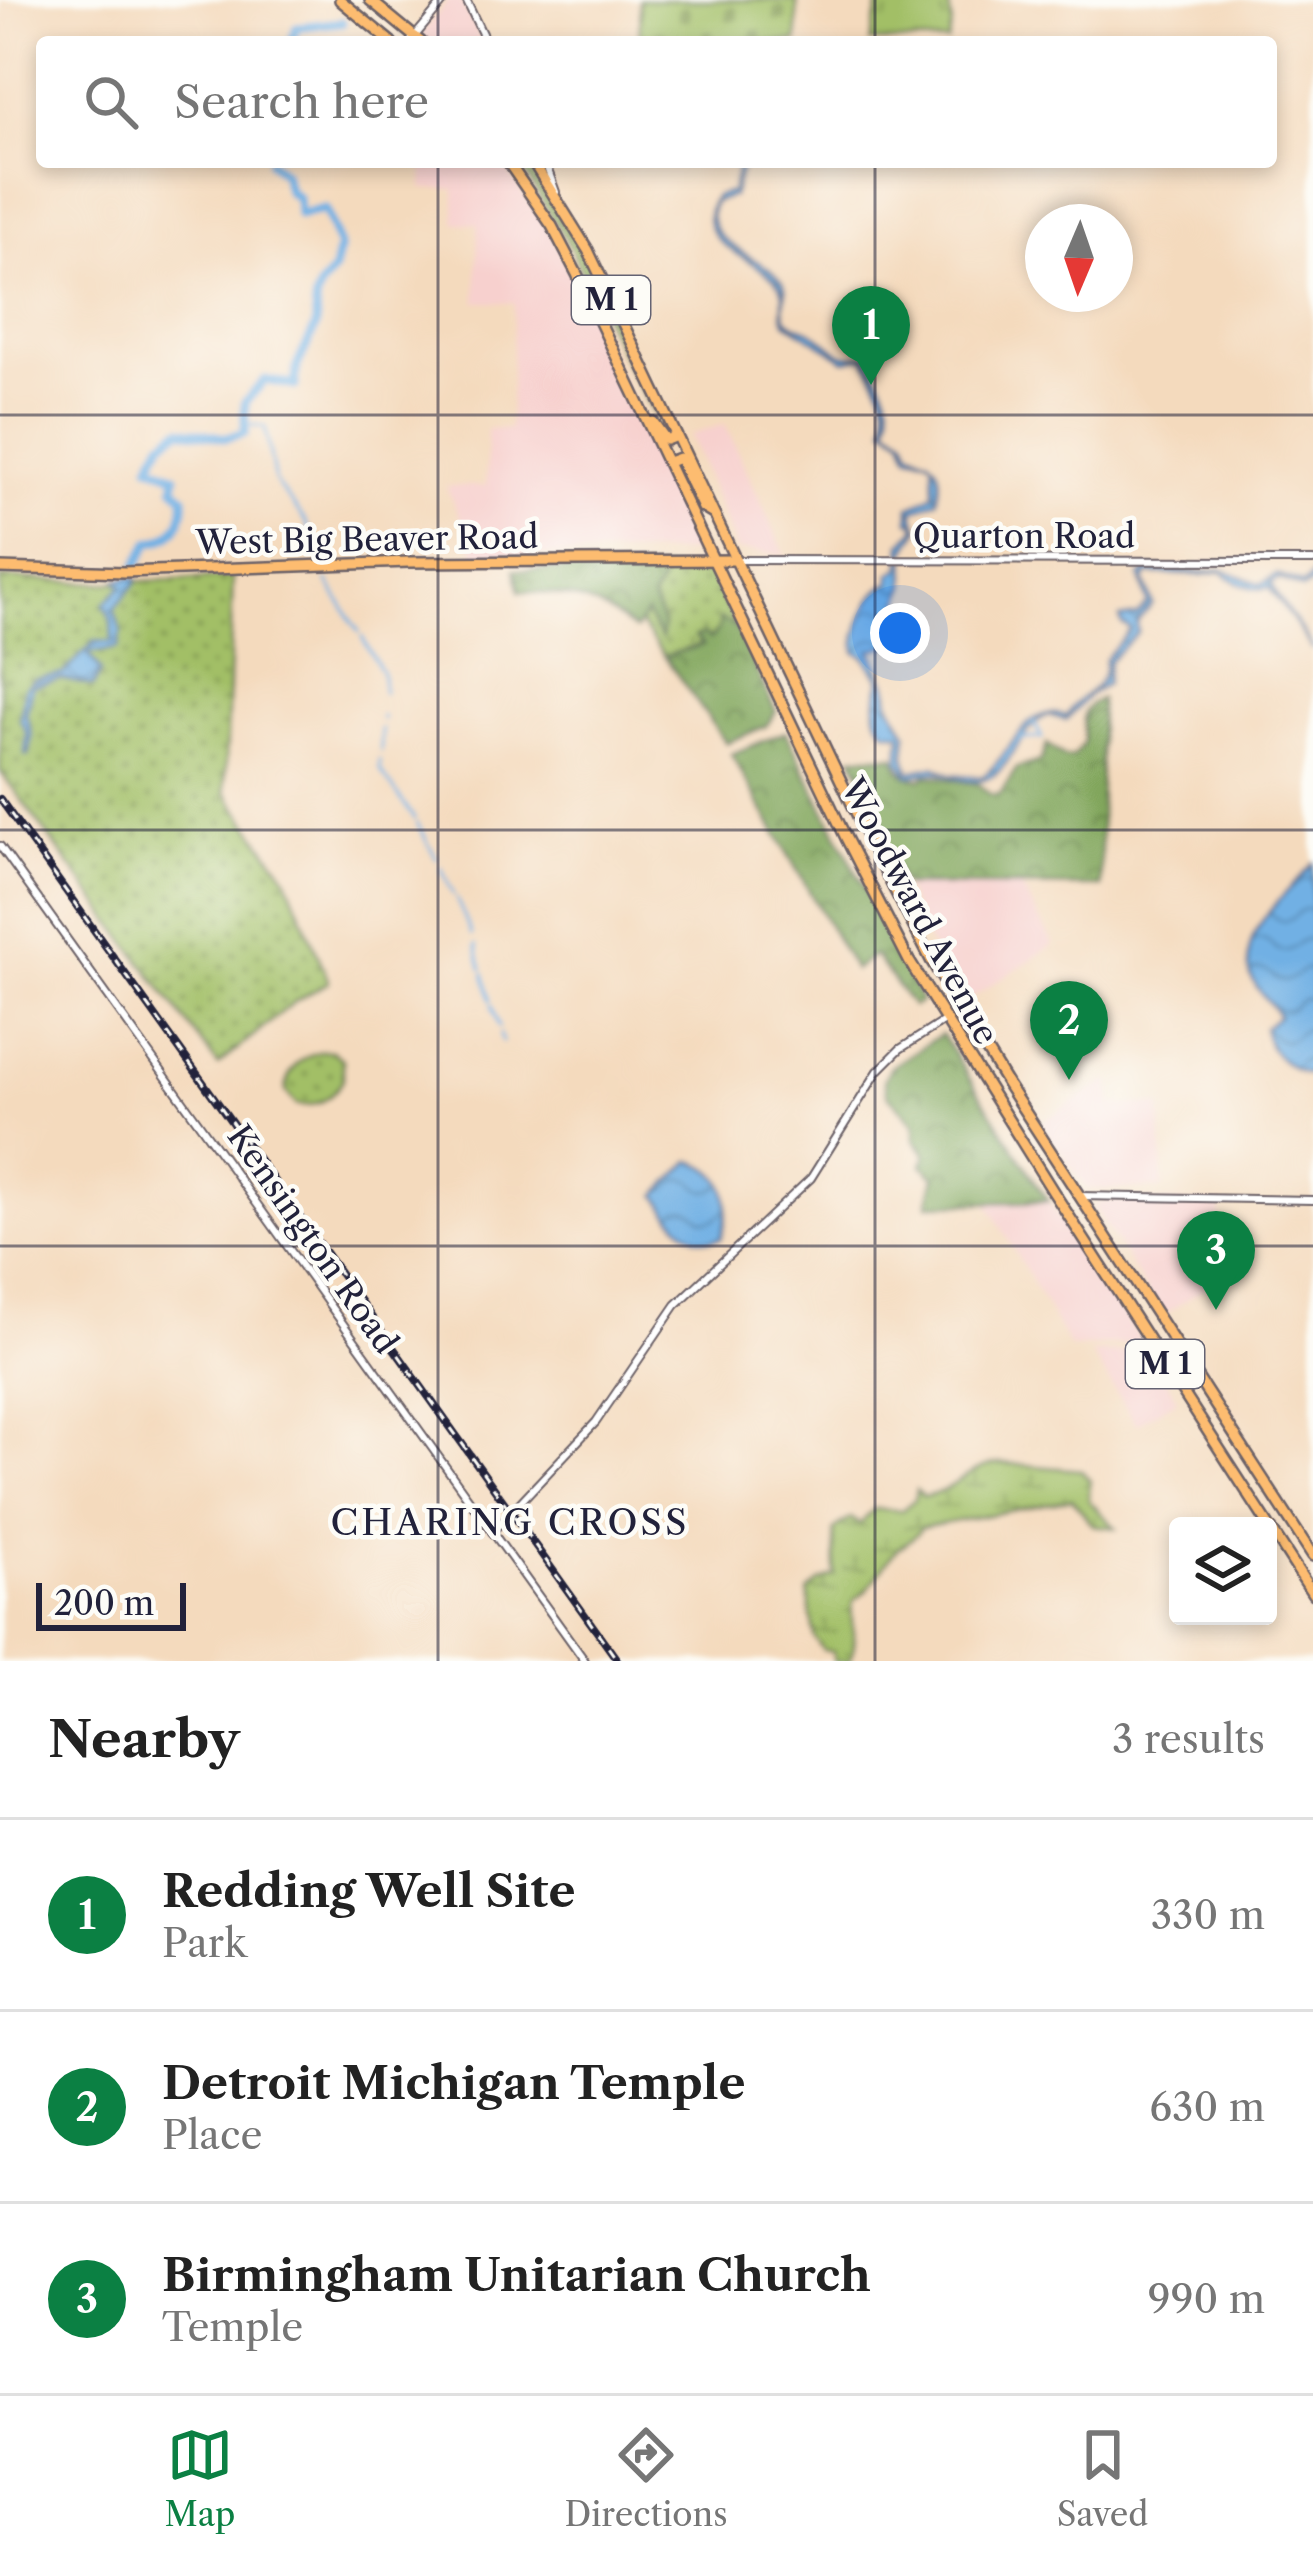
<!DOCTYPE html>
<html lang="en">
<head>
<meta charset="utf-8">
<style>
	body { margin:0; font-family:"Libre Caslon Text",serif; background:#f6f6f6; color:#222 }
	.controls { position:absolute; right:36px; bottom:36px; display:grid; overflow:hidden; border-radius:12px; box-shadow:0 6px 18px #0003 }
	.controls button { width:108px; height:108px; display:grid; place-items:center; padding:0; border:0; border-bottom:3px solid #e0e0e0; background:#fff; color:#222; font:60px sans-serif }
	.compass { position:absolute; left:1025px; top:204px; width:108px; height:108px; border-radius:50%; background:#fff; box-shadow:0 6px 18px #0003; rotate:182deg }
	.scale { position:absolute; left:36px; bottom:30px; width:150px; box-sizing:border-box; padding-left:12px; border:6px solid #22223b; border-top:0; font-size:33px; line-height:42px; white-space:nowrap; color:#22223b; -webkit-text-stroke:9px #fdfcf7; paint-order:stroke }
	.you { position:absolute; left:900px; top:633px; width:42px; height:42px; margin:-30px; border:9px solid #fff; border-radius:50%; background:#1a73e8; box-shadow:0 0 0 18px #1a73e833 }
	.badge { display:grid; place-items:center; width:78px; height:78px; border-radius:50%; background:#0b8043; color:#fff; font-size:39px; font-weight:700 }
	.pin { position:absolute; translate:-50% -99px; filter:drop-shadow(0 3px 6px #0008) }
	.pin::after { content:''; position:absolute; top:63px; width:42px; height:36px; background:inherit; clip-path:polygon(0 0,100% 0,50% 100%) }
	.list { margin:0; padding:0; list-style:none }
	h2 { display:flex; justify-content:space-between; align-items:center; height:156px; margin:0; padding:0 48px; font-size:51px }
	h2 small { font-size:39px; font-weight:400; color:#767676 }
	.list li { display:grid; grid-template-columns:78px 1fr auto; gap:36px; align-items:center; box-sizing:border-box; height:192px; padding:0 48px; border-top:3px solid #e0e0e0 }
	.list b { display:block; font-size:45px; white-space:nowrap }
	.list p { margin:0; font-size:39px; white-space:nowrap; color:#767676 }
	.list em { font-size:39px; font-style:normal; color:#767676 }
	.icon { flex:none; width:66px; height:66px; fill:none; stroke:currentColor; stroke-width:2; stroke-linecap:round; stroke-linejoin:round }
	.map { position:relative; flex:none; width:1313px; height:1661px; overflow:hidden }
	.search { position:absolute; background:#fff; box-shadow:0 6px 18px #0003; left:36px; right:36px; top:36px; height:132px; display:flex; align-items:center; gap:30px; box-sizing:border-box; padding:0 42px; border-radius:12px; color:#767676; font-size:45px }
	.sheet { height:732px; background:#fff }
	nav { display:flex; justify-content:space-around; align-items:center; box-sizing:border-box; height:168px; border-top:3px solid #e0e0e0; background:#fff; font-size:33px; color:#767676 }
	nav a { display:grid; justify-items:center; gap:6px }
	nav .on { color:#0b8043 }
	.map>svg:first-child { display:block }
	.built { fill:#f7d0ce }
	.grass { fill:url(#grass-dots); stroke:#627050; stroke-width:3 }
	.forest { fill:url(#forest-crowns); stroke:#52644b; stroke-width:3 }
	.wetland { fill:url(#wetland-marsh); stroke:#627050; stroke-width:3 }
	.cemetery { fill:url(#cemetery-stones); stroke:#627050; stroke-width:3 }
	.park { fill:url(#park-tufts); stroke:#627050; stroke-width:3 }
	.water { fill:url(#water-waves); stroke:#4a6990; stroke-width:3 }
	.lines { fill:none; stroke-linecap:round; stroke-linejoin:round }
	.stream { stroke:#71b0e4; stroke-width:3 }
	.river { stroke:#71b0e4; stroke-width:9 }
	.tertiary-casing { stroke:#6c6268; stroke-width:10 }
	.primary-casing { stroke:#6c6268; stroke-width:14 }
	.tertiary { stroke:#fff; stroke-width:6 }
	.primary { stroke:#fdbc6f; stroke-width:9 }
	.rail-casing { stroke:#22223b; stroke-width:8 }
	.rail { stroke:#fdfcf7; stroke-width:3; stroke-dasharray:9; stroke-linecap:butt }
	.grid { fill:none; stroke:#22223b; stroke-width:3; stroke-opacity:0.55 }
	.labels { text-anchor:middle; stroke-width:9; stroke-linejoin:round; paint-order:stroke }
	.shield { fill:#fdfcf7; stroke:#646373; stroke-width:3 }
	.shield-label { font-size:30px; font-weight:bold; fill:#22223b }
	.street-label { font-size:33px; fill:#22223b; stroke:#fdfcf7 }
	.neighbourhood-label { font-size:36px; letter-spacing:3px; fill:#22223b; stroke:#fdfcf7 }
</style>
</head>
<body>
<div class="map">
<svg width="1313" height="1661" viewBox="0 0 1313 1661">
	<defs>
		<pattern id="grass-dots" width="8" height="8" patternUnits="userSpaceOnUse" patternTransform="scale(3)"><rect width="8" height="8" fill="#a2bf66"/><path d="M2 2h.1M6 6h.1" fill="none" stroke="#849b55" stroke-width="1.8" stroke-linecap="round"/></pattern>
		<pattern id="forest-crowns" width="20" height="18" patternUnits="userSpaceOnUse" patternTransform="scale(3)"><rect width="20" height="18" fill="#81a65b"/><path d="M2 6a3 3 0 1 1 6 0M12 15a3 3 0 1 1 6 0" fill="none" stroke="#69874c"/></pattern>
		<pattern id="wetland-marsh" width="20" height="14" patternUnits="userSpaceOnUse" patternTransform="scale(3)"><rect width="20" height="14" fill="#a2bf66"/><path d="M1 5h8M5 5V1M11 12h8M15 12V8" fill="none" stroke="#849b55"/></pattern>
		<pattern id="cemetery-stones" width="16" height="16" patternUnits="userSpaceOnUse" patternTransform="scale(3)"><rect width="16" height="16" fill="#a2bf66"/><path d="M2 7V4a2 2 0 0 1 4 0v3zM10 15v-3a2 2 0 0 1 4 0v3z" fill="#849b55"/></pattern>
		<pattern id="park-tufts" width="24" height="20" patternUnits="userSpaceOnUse" patternTransform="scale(3)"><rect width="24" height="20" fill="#a2bf66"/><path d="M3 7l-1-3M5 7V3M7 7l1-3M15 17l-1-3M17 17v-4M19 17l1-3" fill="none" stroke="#849b55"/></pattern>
		<pattern id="water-waves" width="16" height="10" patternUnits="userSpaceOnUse" patternTransform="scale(3)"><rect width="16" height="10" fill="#71b0e4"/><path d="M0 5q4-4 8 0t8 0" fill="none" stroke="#5c8fba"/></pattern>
	</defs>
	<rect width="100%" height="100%" fill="#fdfcf7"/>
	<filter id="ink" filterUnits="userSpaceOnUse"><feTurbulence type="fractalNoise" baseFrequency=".00833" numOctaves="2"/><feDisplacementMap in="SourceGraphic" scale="24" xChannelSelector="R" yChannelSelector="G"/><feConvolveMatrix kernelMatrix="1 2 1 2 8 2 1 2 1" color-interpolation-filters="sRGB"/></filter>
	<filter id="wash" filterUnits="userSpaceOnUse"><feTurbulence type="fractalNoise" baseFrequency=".004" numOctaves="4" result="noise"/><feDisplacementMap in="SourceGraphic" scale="48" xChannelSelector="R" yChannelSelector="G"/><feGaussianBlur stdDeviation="2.7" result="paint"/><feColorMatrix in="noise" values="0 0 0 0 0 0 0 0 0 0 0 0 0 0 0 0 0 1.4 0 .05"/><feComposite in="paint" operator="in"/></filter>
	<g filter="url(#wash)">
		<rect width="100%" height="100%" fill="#f4dabd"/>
		<!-- built -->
		<g class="built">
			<path d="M449 0H460L482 42H429L421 34Z"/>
			<path d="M424 162H502L551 235 586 305 671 484 696 544 695 552 477 557 446 486H486L487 429H509L514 303 476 302 478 224 455 223V189H423Z"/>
			<path d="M725 424 785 554V555L737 550 690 435Z"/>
			<path d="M903 885 1021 886 1054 945 963 1003 929 943Z"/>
			<path d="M1110 1080 1112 1105H1161L1163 1188 1087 1189 1041 1122Z"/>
			<path d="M986 1201H1048L1140 1339 1138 1343 1070 1348Z"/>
			<path d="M1106 1201 1220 1203V1278L1162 1316 1095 1208 1097 1203Z"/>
			<path d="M1148 1352 1178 1399 1136 1424 1091 1353Z"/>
		</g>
		<!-- grass -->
		<g class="grass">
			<path d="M519 163H525L584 253 667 435 628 367 568 243Z"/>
			<path d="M662 570 709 571 736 627 720 620 719 629 709 640 696 638 704 644 664 656 639 623 646 613 660 636 663 624 652 598 662 581Z"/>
			<path d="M233 577 225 791 286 876 329 982 294 1002 218 1065 0 771V578L102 583Z"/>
			<path d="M322 1051H332L343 1060V1079C333 1097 318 1109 296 1104L286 1092C286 1070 301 1056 322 1051Z"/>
		</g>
		<!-- forest -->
		<g class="forest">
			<path d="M662 570V581L652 598 663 624 661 638 646 614 635 630C595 599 569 594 520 591L515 570Z"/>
			<path d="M720 619 736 627 776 712 766 726 726 743 664 656 703 645 695 637 703 634 710 639 719 629Z"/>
			<path d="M1100 699 1101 887 903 885 884 842 888 835 853 756H895C899 773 904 776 921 779L927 775 978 784 991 795 1000 794 1017 768 1041 761 1047 744 1064 757H1073L1083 744C1086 722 1075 710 1100 699Z"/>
			<path d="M786 732 921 1001 913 1007 874 955 854 970 731 754Z"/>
			<path d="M941 1034 1048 1201 928 1204 935 1177 923 1165 926 1155 915 1139V1124L887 1094 884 1079 891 1067Z"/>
		</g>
		<!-- wetland -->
		<path class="wetland" d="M1001 1463 1081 1470 1090 1481 1089 1501 1116 1528 1093 1525 1072 1499 921 1528C914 1539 908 1541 899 1548 881 1564 875 1587 853 1601 847 1622 861 1641 849 1661H834L833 1652 823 1650 814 1637 808 1592 819 1582 835 1575 834 1530 851 1518 860 1524 874 1509 902 1510 914 1500 916 1490 923 1497C955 1492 968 1466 1001 1463Z"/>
		<!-- cemetery -->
		<path class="cemetery" d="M639 0H797V42H640Z"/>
		<!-- park -->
		<path class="park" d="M880 0H948L952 25 948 42H870Z"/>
		<!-- water -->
		<g class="water">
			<path d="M738 162 741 169 733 196 714 202C697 243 763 256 782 281 791 293 779 306 786 317 791 325 803 327 811 331 822 337 830 348 841 353 849 358 860 354 867 355 880 378 897 401 888 426L906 438 911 451C938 459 944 471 937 500L913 511 919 529 905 552 906 585 892 624V640L887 646 871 650 888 687 890 703 907 733 905 755 909 771 934 766 950 774 982 777C1013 754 1025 701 1066 716 1085 685 1105 695 1105 659L1131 629 1122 624 1120 618 1137 615 1148 603 1140 577 1148 569 1203 572 1221 569 1261 584 1277 575 1304 585 1313 575V583L1303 589 1279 579 1272 582C1278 606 1303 627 1313 650L1269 587C1256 593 1230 580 1221 571L1202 575 1148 574 1144 580 1153 604 1137 622 1138 632 1109 661 1106 684 1089 695 1066 720 1048 715C1018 728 1012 774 982 780 967 784 951 775 936 772 925 770 918 776 908 775L899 760 901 733 886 731C868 713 879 700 880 679L864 656 856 652C853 632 870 588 891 583V574L901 568 902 544 916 528 914 521H910V507L934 494 933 464 929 458 909 455 903 438 885 427C892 400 878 382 864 357L845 360 786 322C778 309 788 299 780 286 762 258 685 245 715 196L732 192Z"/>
			<path d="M131 577 137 578 136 583 114 609 121 631 118 648 88 653 101 671 93 686 60 679 32 686 26 715 32 735 29 755H25L27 733 20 720 25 687 35 679 63 674 95 641 112 642 111 619 104 604 122 586 117 580Z"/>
			<path d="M1313 864V1076C1291 1070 1265 1052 1264 1028L1278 1016C1271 1001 1256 991 1251 976 1236 931 1288 894 1313 864Z"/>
			<path d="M691 1161C731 1171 732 1204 721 1238 689 1247 674 1219 657 1195Z"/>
		</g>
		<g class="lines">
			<!-- stream -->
			<g class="stream">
				<path d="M248 424 265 427 275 482 306 522 316 552"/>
				<path d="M327 580 359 632"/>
				<path d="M362 637 382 673 383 693"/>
				<path d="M382 719V716"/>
				<path d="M1020 739 1042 738 1034 722"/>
				<path d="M381 751V729"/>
				<path d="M380 760V770L415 819"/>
				<path d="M417 823 437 859"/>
				<path d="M441 867 453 894"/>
				<path d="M456 898 472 935"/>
				<path d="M476 945 482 969"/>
				<path d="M484 973 491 1000"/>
				<path d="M492 1005 499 1027"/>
				<path d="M500 1034 502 1042"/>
			</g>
			<!-- river -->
			<g class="river">
				<path d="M291 42 297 27 342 22"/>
				<path d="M137 565 150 542C174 539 186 521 184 496L174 487 176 476 150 465 163 441 181 429 226 438 245 433V402L265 380 295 386 297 366 316 326 315 302 320 287 334 270 339 247 325 209 299 215 298 198 288 191 284 174 270 162"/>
			</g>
		</g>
	</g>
	<g filter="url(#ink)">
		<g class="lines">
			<!-- tertiary casing -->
			<g class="tertiary-casing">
				<g id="tertiary">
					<path d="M466 0 486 42"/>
					<path d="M410 42 445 0"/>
					<path d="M545 162 556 192"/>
					<path d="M736 560 1313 561"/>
					<path d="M0 846 585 1661"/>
					<path d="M1079 1196 1313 1200"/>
					<path d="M492 1532 596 1422 676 1305 811 1178 878 1071 900 1049 944 1021"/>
				</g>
			</g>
			<!-- primary casing -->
			<g class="primary-casing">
				<g id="primary">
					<path d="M340 0 391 42"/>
					<path d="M370 0 421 42"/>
					<path d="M508 162 552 226 577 274 846 838 909 961 1054 1193 1313 1594"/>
					<path d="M533 162 588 250 875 852 931 960 1007 1084 1313 1556"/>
					<path d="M653 422 666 440 676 436"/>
					<path d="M668 462 679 458 703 508 713 514"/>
					<path d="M0 568 124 572 409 562 736 560"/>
				</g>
			</g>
			<!-- tertiary -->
			<use href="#tertiary" class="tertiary"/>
			<!-- primary -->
			<use href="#primary" class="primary"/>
			<!-- rail casing -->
			<g class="rail-casing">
				<path id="rail" d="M0 799 618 1661"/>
			</g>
			<!-- rail -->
			<use href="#rail" class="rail"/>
		</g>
	</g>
	<!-- grid -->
	<path class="grid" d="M438 0V42M875 0V42M438 162V1661M875 162V1661M0 415H1313M0 830H1313M0 1246H1313"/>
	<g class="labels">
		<!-- shield labels -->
		<g class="shield">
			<rect x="572" y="276" width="78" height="48" rx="9"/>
			<rect x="1126" y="1340" width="78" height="48" rx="9"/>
		</g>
		<g class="shield-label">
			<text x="611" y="310">M 1</text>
			<text x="1165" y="1374">M 1</text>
		</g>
		<!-- street labels -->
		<g class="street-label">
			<text x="1024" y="548">Quarton Road</text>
			<text transform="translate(367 539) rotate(-1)" y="12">West Big Beaver Road</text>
			<text transform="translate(920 911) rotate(62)" y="12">Woodward Avenue</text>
			<text transform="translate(313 1239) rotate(55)" y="12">Kensington Road</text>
		</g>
		<!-- neighbourhood labels -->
		<g class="neighbourhood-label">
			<text x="510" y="1535">CHARING CROSS</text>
		</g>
	</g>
</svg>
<div class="controls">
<button><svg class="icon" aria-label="layers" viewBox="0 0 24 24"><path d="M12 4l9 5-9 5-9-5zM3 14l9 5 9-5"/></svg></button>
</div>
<svg class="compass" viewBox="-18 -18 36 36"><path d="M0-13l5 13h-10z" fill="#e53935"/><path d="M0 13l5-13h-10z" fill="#767676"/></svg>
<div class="scale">200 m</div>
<div class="you"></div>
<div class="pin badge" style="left:871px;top:385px">1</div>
<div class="pin badge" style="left:1069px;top:1080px">2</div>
<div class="pin badge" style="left:1216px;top:1310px">3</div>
<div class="search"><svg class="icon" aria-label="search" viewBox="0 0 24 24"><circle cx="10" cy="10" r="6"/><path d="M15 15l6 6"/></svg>Search here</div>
</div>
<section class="sheet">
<h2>Nearby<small>3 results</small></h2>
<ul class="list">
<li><span class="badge">1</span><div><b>Redding Well Site</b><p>Park</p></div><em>330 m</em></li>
<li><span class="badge">2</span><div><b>Detroit Michigan Temple</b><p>Place</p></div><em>630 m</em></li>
<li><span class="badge">3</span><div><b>Birmingham Unitarian Church</b><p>Temple</p></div><em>990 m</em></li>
</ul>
</section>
<nav>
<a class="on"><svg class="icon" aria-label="map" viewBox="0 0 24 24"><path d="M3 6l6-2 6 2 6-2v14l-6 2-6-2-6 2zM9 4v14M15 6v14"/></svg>Map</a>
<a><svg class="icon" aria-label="directions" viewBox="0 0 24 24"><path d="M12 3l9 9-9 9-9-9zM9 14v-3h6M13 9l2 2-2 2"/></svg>Directions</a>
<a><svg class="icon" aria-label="saved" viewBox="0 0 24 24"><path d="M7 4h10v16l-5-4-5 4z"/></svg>Saved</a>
</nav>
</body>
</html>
